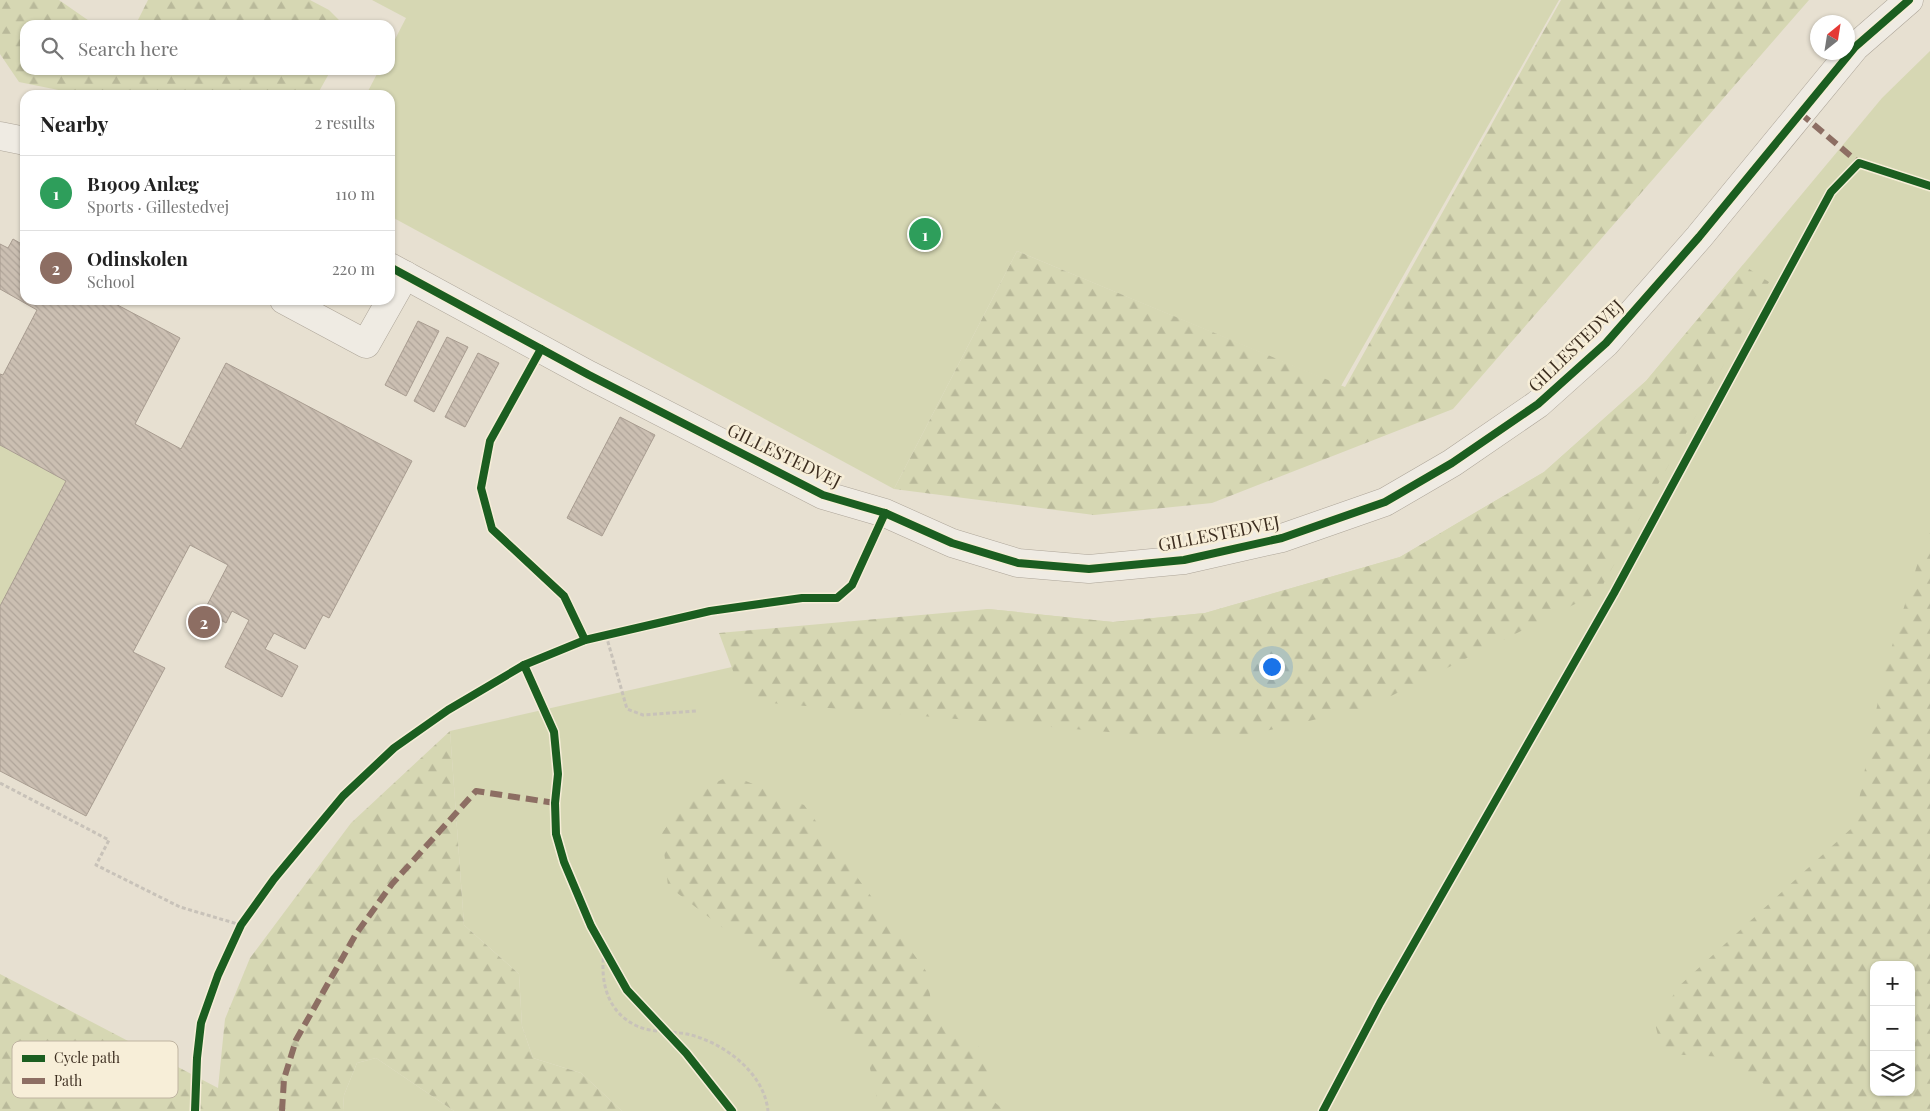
<!DOCTYPE html>
<html lang="en">
<head>
<meta charset="utf-8">
<style>
	body { margin:0; font-family:"Playfair Display",serif; background:#f2f2f2; color:#222 }
	.controls { position:absolute; right:15px; bottom:15px; display:grid; overflow:hidden; border-radius:10px; box-shadow:0 1px 4px #0004 }
	.controls button { width:45px; height:45px; display:grid; place-items:center; padding:0; border:0; border-bottom:1px solid #e0e0e0; background:#fff; color:#222; font:25px sans-serif }
	.compass { position:absolute; left:1810px; top:15px; width:45px; height:45px; border-radius:50%; background:#fff; box-shadow:0 1px 4px #0004; rotate:30deg }
	.you { position:absolute; left:1271px; top:666px; width:18px; height:18px; margin:-12px; border:4px solid #fff; border-radius:50%; background:#1a73e8; box-shadow:0 0 0 8px #1a73e833 }
	.badge { display:grid; place-items:center; width:32px; height:32px; border-radius:50%; background:#0f766e; color:#fff; font-size:16px; font-weight:700 }
	.pin { position:absolute; translate:-50% -50%; border:2px solid #fff; box-shadow:0 1px 5px #0006 }
	.list { margin:0; padding:0; list-style:none }
	h2 { display:flex; justify-content:space-between; align-items:center; height:65px; margin:0; padding:0 20px; font-size:21px }
	h2 small { font-size:16px; font-weight:400; color:#767676 }
	.list li { display:grid; grid-template-columns:32px 1fr auto; gap:15px; align-items:center; box-sizing:border-box; height:75px; padding:0 20px; border-top:1px solid #e0e0e0 }
	.list b { display:block; font-size:19px; white-space:nowrap }
	.list p { margin:0; font-size:16px; white-space:nowrap; color:#767676 }
	.list em { font-size:16px; font-style:normal; color:#767676 }
	.icon { flex:none; width:28px; height:28px; fill:none; stroke:currentColor; stroke-width:2; stroke-linecap:round; stroke-linejoin:round }
	.map { position:relative; flex:none; width:1930px; height:1111px; overflow:hidden }
	.search { position:absolute; background:#fff; box-shadow:0 1px 4px #0004; left:20px; top:20px; width:375px; height:55px; display:flex; align-items:center; gap:12px; box-sizing:border-box; padding:0 18px; border-radius:15px; color:#767676; font-size:19px }
	.panel { position:absolute; background:#fff; box-shadow:0 1px 4px #0004; left:20px; top:90px; width:375px; height:215px; border-radius:15px }
	.map>svg:first-child { display:block }
	.green { fill:#d6d7b3; fill-rule:evenodd }
	.forest { fill:url(#forest-firs); fill-rule:evenodd }
	.building { fill:url(#building-back-hatch); stroke:#a89c90 }
	.lines { fill:none; stroke-linecap:round; stroke-linejoin:round }
	.minor-casing { stroke:#ada599; stroke-width:29 }
	.path { stroke:#c8c2b9; stroke-width:3; stroke-dasharray:4 2.5; stroke-linecap:butt }
	.minor { stroke:#efebe3; stroke-width:28 }
	.quiet { stroke:#8d6e63; stroke-width:6; stroke-dasharray:12 6; stroke-linecap:butt }
	.cycleway-casing { stroke:#f7eed8; stroke-width:11 }
	.cycleway { stroke:#1b5e20; stroke-width:8 }
	.labels { text-anchor:middle; stroke-width:5; stroke-linejoin:round; paint-order:stroke }
	.street-label { font-size:18px; fill:#3d2e20; stroke:#f7eed8 }
	.key { fill:#f7eed8; stroke:#bfb4a1; stroke-width:1 }
	.key-label { font-size:14px; fill:#3d2e20 }
</style>
</head>
<body>
<div class="map">
<svg width="1930" height="1111" viewBox="0 0 1930 1111">
	<defs>
		<pattern id="forest-firs" width="22" height="20" patternUnits="userSpaceOnUse" patternTransform="scale(1.25)"><rect width="22" height="20" fill="#d6d7b3"/><path d="M5 1l3.5 6h-7zM16 11l3.5 6h-7z" fill="#b9b99a"/></pattern>
		<pattern id="building-back-hatch" width="6" height="6" patternUnits="userSpaceOnUse" patternTransform="scale(1.25)"><rect width="6" height="6" fill="#cbbfb2"/><path d="M-1 5l2 2M0 0l6 6M5-1l2 2" fill="none" stroke="#afa499"/></pattern>
	</defs>
	<rect width="100%" height="100%" fill="#e7e0d1"/>
	<!-- green -->
	<g class="green">
		<path d="M372 0H1559L1341 386 1017 251 894 489 390 216V95H366L379 70H390V49L406 18Z"/>
		<path d="M1930 51V1111H622L581 1073 533 1058 522 1026 519 974 464 925 450 731 988 609 1113 622 1205 613 1400 557 1544 472 1646 381 1882 98ZM1874 965H1911V1092H1874Z"/>
		<path d="M0 445 66 481 0 606Z"/>
		<path d="M376 1058 454 1111H343L344 1095 357 1063Z"/>
	</g>
	<!-- forest -->
	<g class="forest">
		<path d="M0 0H59L95 25H25V70H331L317 95H83L19 82 0 54Z"/>
		<path d="M148 0H310L329 10 344 25H127L137 22Z"/>
		<path d="M1561 0H1809L1453 409 1212 503 1094 515 894 489 1017 251 1345 387Z"/>
		<path d="M1743 265 1769 282 1599 592 1369 707 1248 735 1132 734 758 702 739 687 719 633 988 609 1113 622 1205 613 1400 557 1544 472 1646 381Z"/>
		<path d="M1930 533V1111H1774L1772 1090 1727 1057 1663 1054 1655 1024 1679 986 1854 826 1883 675 1923 546ZM1874 965H1911V1092H1874Z"/>
		<path d="M450 731 464 925 519 974 522 1026 533 1058 581 1073 622 1111H454L376 1058 357 1063 344 1095 343 1111H0V974L218 1088 225 1019 250 958 351 823Z"/>
		<path d="M731 775 804 805 926 971 932 1007 985 1052 992 1100 1005 1111H880L868 1060 803 989 668 886 662 833 687 797Z"/>
	</g>
	<!-- building -->
	<g class="building">
		<path d="M13 239 25 246V300H108L180 338 135 424 181 449 226 363 412 461 329 618 323 615 305 649 274 633 265 649 298 666 282 697 225 667 249 620 232 611 226 623 204 611 228 565 190 545 133 652 165 668 86 816 0 771V606L66 481 0 445V374L3 375 37 310 0 289V244L8 248Z"/>
		<path d="M418 321 439 331 406 396 385 385Z"/>
		<path d="M447 337 468 347 434 412 414 401Z"/>
		<path d="M478 353 499 363 465 427 445 417Z"/>
		<path d="M620 417 655 435 602 536 567 518Z"/>
	</g>
	<g class="lines">
		<!-- minor casing -->
		<g class="minor-casing">
			<g id="minor">
				<path d="M0 136 25 141"/>
				<path d="M390 267 589 375 823 495 885 513 952 543 1018 563 1089 569 1184 560 1282 538 1385 502 1452 463 1538 404 1606 343 1699 237 1855 47 1909 0"/>
				<path d="M284 300 366 344 405 275"/>
			</g>
		</g>
		<!-- path -->
		<g class="path">
			<path d="M606 635 627 709 643 715 696 711"/>
			<path d="M0 783 109 840 96 865 180 907 241 925"/>
			<path d="M604 952C600 982 607 1012 637 1026 652 1033 671 1031 687 1034 723 1042 764 1072 768 1111"/>
		</g>
		<!-- minor -->
		<use href="#minor" class="minor"/>
		<!-- quiet -->
		<g class="quiet">
			<path d="M1800 113 1859 163"/>
			<path d="M282 1111 284 1079 296 1040 356 934 392 884 476 791 555 803"/>
		</g>
		<!-- cycleway casing -->
		<g class="cycleway-casing">
			<g id="cycleway">
				<path d="M390 267 589 375 823 495 885 513 952 543 1018 563 1089 569 1184 560 1282 538 1385 502 1452 463 1538 404 1606 343 1699 237 1855 47 1909 0"/>
				<path d="M541 349 490 441 481 488 492 529 564 596 585 640"/>
				<path d="M524 665 554 732 558 774 555 803 556 834 564 862 591 926 627 990 686 1053 732 1111"/>
				<path d="M195 1111 197 1058 201 1023 218 975 241 925 274 879 343 796 394 748 448 710 524 665 585 640 710 611 802 598H837L852 585 885 513"/>
				<path d="M1323 1111 1380 1003 1614 593 1831 192 1859 163 1930 186"/>
			</g>
		</g>
		<!-- cycleway -->
		<use href="#cycleway" class="cycleway"/>
	</g>
	<g class="labels">
		<!-- street labels -->
		<g class="street-label">
			<text transform="translate(1576 346) rotate(-44)" y="6">GILLESTEDVEJ</text>
			<text transform="translate(784 456) rotate(26)" y="6">GILLESTEDVEJ</text>
			<text transform="translate(1219 534) rotate(-11)" y="6">GILLESTEDVEJ</text>
		</g>
	</g>
	<!-- legend -->
	<rect x="12" y="1041" width="166" height="57" rx="8" class="key"/>
	<rect x="22" y="1055" width="23" height="7" fill="#1b5e20"/>
	<rect x="22" y="1078" width="23" height="6" fill="#8d6e63"/>
	<g class="key-label">
		<text x="54" y="1063">Cycle path</text>
		<text x="54" y="1086">Path</text>
	</g>
</svg>
<div class="controls">
<button>+</button>
<button>−</button>
<button><svg class="icon" aria-label="layers" viewBox="0 0 24 24"><path d="M12 4l9 5-9 5-9-5zM3 14l9 5 9-5"/></svg></button>
</div>
<svg class="compass" viewBox="-18 -18 36 36"><path d="M0-13l5 13h-10z" fill="#e53935"/><path d="M0 13l5-13h-10z" fill="#767676"/></svg>
<div class="you"></div>
<div class="pin badge" style="left:925px;top:234px;background:#2e9e5b">1</div>
<div class="pin badge" style="left:204px;top:622px;background:#8d6e63">2</div>
<div class="search"><svg class="icon" aria-label="search" viewBox="0 0 24 24"><circle cx="10" cy="10" r="6"/><path d="M15 15l6 6"/></svg>Search here</div>
<section class="panel">
<h2>Nearby<small>2 results</small></h2>
<ul class="list">
<li><span class="badge" style="background:#2e9e5b">1</span><div><b>B1909 Anlæg</b><p>Sports · Gillestedvej</p></div><em>110 m</em></li>
<li><span class="badge" style="background:#8d6e63">2</span><div><b>Odinskolen</b><p>School</p></div><em>220 m</em></li>
</ul>
</section>
</div>
</body>
</html>
